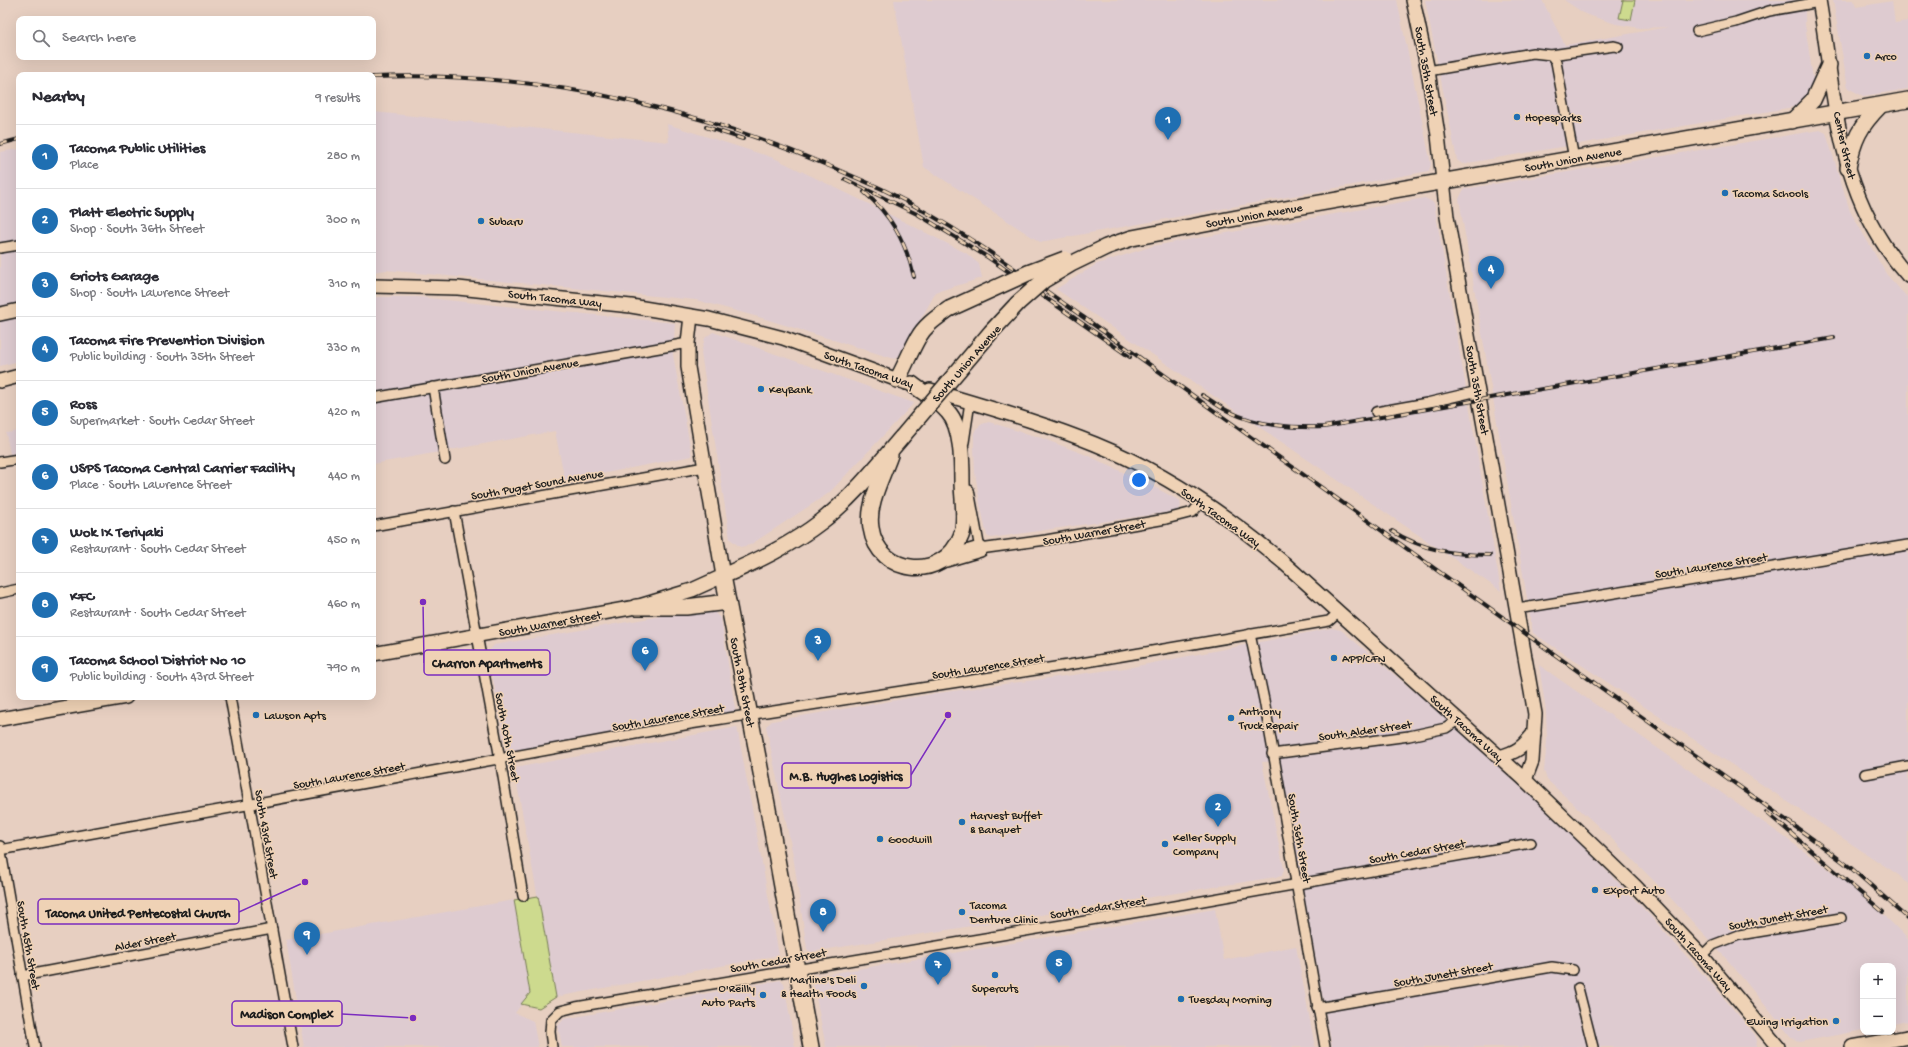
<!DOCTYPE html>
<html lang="en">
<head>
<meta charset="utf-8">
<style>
	body { margin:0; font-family:"Gochi Hand",sans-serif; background:#f2f2f3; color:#2b2b33 }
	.controls { position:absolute; right:12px; bottom:12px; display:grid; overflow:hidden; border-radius:8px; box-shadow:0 4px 16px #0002 }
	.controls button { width:36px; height:36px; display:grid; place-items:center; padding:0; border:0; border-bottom:1px solid #e1e1e2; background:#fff; color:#2b2b33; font:20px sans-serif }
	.you { position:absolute; left:1139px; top:480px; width:14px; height:14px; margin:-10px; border:3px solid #fff; border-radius:50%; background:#1a73e8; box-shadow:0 0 0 6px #1a73e833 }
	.badge { display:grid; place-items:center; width:26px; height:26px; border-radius:50%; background:#1f6fb2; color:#fff; font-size:13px; font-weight:700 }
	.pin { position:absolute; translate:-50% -33px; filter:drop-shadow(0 1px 2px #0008) }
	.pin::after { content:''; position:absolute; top:21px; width:14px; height:12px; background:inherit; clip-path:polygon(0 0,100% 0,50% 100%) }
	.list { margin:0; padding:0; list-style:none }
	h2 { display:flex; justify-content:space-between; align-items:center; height:52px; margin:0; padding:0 16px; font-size:17px }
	h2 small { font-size:13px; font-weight:400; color:#7c7c81 }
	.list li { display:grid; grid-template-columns:26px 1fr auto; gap:12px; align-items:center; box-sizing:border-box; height:64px; padding:0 16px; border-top:1px solid #e1e1e2 }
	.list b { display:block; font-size:15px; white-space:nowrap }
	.list p { margin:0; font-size:13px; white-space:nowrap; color:#7c7c81 }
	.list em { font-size:13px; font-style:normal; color:#7c7c81 }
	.icon { flex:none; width:22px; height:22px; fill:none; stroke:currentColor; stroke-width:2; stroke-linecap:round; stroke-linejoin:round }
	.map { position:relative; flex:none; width:1908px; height:1047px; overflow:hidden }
	.search { position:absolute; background:#fff; box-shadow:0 4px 16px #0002; left:16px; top:16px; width:360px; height:44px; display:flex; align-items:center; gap:10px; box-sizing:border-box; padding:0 14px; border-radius:8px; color:#7c7c81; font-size:15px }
	.panel { position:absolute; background:#fff; box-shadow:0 4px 16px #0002; left:16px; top:72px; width:360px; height:628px; border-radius:8px }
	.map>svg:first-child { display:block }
	.built { fill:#decbd0 }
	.green { fill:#cdda8e; stroke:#747b55 }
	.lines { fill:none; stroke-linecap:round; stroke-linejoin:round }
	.street-casing { stroke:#1c1c1c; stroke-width:12 }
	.secondary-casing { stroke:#1c1c1c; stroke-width:16 }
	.primary-casing { stroke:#1c1c1c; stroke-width:18 }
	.street { stroke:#efd2b5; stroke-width:9 }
	.secondary { stroke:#efd2b5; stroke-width:13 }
	.primary { stroke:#efd2b5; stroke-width:15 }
	.rail-casing { stroke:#1c1c1c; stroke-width:4 }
	.rail { stroke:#efd2b5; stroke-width:2.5; stroke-dasharray:8; stroke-linecap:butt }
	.primary-bridge-casing { stroke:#1c1c1c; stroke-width:18; stroke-linecap:butt }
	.primary-bridge { stroke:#efd2b5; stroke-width:15 }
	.poi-dot { fill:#1f6fb2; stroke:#efd2b5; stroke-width:1.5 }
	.labels { text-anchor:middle; stroke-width:3; stroke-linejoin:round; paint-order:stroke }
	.poi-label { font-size:12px; fill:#1c1c1c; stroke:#efd2b5; text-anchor:start }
	.street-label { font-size:12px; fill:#1c1c1c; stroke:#efd2b5 }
	.leader { fill:none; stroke:#7b2cbf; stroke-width:1.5 }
	.callout-dot { fill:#7b2cbf; stroke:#efd2b5; stroke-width:1.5 }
	.callout { fill:#efd2b5; stroke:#7b2cbf; stroke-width:1.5 }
	.callout-label { font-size:13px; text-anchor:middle; font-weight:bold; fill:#1c1c1c }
</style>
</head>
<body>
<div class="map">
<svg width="1908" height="1047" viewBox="0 0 1908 1047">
	<rect width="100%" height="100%" fill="#e7cfc1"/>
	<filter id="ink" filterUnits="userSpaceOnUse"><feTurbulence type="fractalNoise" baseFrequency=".025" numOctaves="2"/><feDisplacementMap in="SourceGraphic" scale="8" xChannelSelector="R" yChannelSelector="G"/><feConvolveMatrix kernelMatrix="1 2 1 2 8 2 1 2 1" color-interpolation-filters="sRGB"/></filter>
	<g filter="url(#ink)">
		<!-- built -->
		<g class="built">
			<path d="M894 0H1397L1431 164 1429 171 1040 242 924 167Z"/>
			<path d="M1425 0H1542L1565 45 1668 27 1640 28 1616 24 1585 14 1564 0H1805V24L1814 86 1803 102 1793 107 1462 164 1457 160Z"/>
			<path d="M1833 0H1854L1856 7 1892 1 1895 23 1908 21V89L1863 96 1848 88Z"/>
			<path d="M374 112 669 142 667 124 774 158 865 202 966 253 979 264 982 278 936 292 901 354 895 359 762 318 696 300 386 270 373 272Z"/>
			<path d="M1820 130 1826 133 1850 211 1887 275 1908 298V884L1900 876 1533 633 1459 199 1464 189Z"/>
			<path d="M19 149V361L0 366V152Z"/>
			<path d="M1425 198 1434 203 1501 591 1056 289 1097 264 1153 246Z"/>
			<path d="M373 297H417L675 323 673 355 692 456 565 481 555 431 373 464Z"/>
			<path d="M713 332 914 403 829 493 750 545 740 547 730 539 701 353 705 338Z"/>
			<path d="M989 422 1041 438 1089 456 1158 489 1180 501 1181 507 1177 511 991 538 987 536 980 503 975 473 974 447V433L976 429 982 424Z"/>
			<path d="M19 431V452L10 454 6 433Z"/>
			<path d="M702 609 713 611 721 619 736 714 514 752 506 748 488 652 494 645Z"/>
			<path d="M1332 628 1341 630 1433 707 1562 825 1642 907 1717 990 1755 1035 1757 1041 1756 1047H1332L1279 761 1262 762 1284 869 1282 876 810 952 807 949 793 855 766 726 772 721 938 693 1132 667Z"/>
			<path d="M1539 665 1783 836 1865 896 1908 939V1021L1893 1024V966H1863V1030L1800 1042 1792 1038 1731 964 1667 894 1609 836 1547 780 1544 771 1547 741 1546 711Z"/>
			<path d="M737 727 779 955 556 997 514 768Z"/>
			<path d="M514 900 530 993 515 1013 533 1021 538 1047H304L286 940Z"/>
			<path d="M1215 909 1224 960 1296 946 1315 1047H826L813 982 816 976Z"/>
			<path d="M781 980 784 983 795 1047H562L558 1026 564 1019Z"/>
		</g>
		<!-- green -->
		<g class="green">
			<path d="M1623 0H1635L1631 20 1619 18Z"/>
			<path d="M538 896 556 997 539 1008 521 1004 530 993 514 900Z"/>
		</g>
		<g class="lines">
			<!-- street casing -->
			<g class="street-casing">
				<g id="street">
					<path d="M1697 31 1736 22 1769 11 1820 2"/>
					<path d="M1551 55 1556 62 1574 159"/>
					<path d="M1428 71 1533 53 1551 55 1614 46 1618 47"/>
					<path d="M0 248 19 245"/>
					<path d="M433 387 445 460"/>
					<path d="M373 398 688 343"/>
					<path d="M1376 412 1427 403 1478 391"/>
					<path d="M964 442 970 402"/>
					<path d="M0 462 19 459"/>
					<path d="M969 490 980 549 1046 540 1166 519 1193 512 1202 501"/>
					<path d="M454 511 500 759 523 896"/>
					<path d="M373 526 705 467"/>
					<path d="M0 593 19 589"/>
					<path d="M1517 609 1908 545"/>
					<path d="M1250 634 1264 700 1325 1047"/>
					<path d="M230 697 293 1047"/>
					<path d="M1272 754 1409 736 1446 728 1458 720"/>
					<path d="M1865 774 1908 766"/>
					<path d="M0 846 35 1047"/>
					<path d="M0 850 690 724 1081 663 1329 621 1338 613"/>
					<path d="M1702 956 1713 945 1739 935 1841 918"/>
					<path d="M22 976 272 929"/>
					<path d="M1578 988 1593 1047"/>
					<path d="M1317 1008 1552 967 1573 970"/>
					<path d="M552 1047 550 1032 551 1020 560 1011 576 1007 1174 906 1531 843"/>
				</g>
			</g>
			<!-- secondary casing -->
			<g class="secondary-casing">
				<g id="secondary">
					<path d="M1413 0 1428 71 1438 135 1447 217 1535 714 1532 761 1525 780"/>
					<path d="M1819 0C1836 100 1836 196 1908 276"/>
					<path d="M373 286 458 288 631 306 709 319 783 338 906 383"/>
					<path d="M0 314 19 310"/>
					<path d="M0 381 19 376"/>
					<path d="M930 390C986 407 1041 422 1095 444 1164 472 1227 515 1284 563L1525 780 1636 887 1702 956 1778 1047"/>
					<path d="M373 654 636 607 692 590 723 576 688 367V343L691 316"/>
					<path d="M0 719 126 697"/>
					<path d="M1499 757C1517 752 1522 748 1534 733"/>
					<path d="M1852 1047 1908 1037"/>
				</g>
			</g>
			<!-- primary casing -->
			<g class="primary-casing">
				<g id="primary">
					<path d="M1792 121 1813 100 1829 65"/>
					<path d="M1848 168C1853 140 1860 126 1880 106"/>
					<path d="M1263 213 1908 100"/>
					<path d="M897 380C905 366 910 352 918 338 925 325 938 317 949 309"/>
					<path d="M890 455C882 478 867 504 871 528 878 576 944 582 961 536 967 521 962 498 962 482 962 462 962 427 948 412 939 401 923 393 912 384"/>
					<path d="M946 559 980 549"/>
					<path d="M636 607H686L728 602"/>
					<path d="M811 1047 768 809 723 576C757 561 791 545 822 521 852 498 877 466 902 437"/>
				</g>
			</g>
			<!-- street -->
			<use href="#street" class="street"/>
			<!-- secondary -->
			<use href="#secondary" class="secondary"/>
			<!-- primary -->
			<use href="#primary" class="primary"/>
			<!-- rail casing -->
			<g class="rail-casing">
				<g id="rail">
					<path d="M373 77C532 71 684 104 829 166 847 174 865 181 882 189 954 224 1018 271 1083 317L1814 840 1851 868 1908 918"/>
					<path d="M706 127 743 139"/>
					<path d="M0 144 19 139"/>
					<path d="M845 179 919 215 989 258 1130 357"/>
					<path d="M864 192C891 215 906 242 914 277"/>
					<path d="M1202 395C1211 400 1219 407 1228 411 1258 426 1292 428 1324 427L1834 338"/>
					<path d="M1392 531C1422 550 1454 555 1490 555"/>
					<path d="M1766 812 1883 912"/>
				</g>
			</g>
			<!-- rail -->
			<use href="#rail" class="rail"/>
			<!-- primary-bridge casing -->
			<g class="primary-bridge-casing">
				<g id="primary-bridge">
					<path d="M949 309 1028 273 1065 259"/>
					<path d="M902 437 991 332 1018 303 1044 280 1071 264 1106 247 1132 238 1263 213"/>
				</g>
			</g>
			<!-- primary-bridge -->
			<use href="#primary-bridge" class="primary-bridge"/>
		</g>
	</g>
	<!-- markers -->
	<g class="poi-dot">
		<circle cx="1867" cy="56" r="4"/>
		<circle cx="1517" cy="117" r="4"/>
		<circle cx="1725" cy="193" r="4"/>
		<circle cx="481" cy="221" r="4"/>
		<circle cx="761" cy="389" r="4"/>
		<circle cx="1334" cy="658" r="4"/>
		<circle cx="256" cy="715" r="4"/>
		<circle cx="1231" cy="718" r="4"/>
		<circle cx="962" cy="822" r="4"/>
		<circle cx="880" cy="839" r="4"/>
		<circle cx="1165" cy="844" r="4"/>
		<circle cx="1595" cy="890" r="4"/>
		<circle cx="962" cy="912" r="4"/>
		<circle cx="995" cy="975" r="4"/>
		<circle cx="864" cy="986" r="4"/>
		<circle cx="763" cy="995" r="4"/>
		<circle cx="1181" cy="999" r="4"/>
		<circle cx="1836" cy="1021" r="4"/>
	</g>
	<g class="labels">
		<!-- poi labels -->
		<g class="poi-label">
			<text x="1875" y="60">Arco</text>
			<text x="1525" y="121">Hopesparks</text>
			<text x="1733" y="197">Tacoma Schools</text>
			<text x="489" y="225">Subaru</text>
			<text x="769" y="393">KeyBank</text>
			<text x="1342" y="662">APP/CFN</text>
			<text x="1239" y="715">Anthony<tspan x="1239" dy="14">Truck Repair</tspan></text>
			<text x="264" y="719">Lawson Apts</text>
			<text x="970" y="819">Harvest Buffet<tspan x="970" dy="14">&amp; Banquet</tspan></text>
			<text x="1173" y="841">Keller Supply<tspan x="1173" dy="14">Company</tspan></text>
			<text x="888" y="843">Goodwill</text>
			<text x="1603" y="894">Export Auto</text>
			<text x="970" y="909">Tacoma<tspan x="970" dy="14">Denture Clinic</tspan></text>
			<text x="856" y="983" text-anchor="end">Marline's Deli<tspan x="856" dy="14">&amp; Health Foods</tspan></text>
			<text x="755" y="992" text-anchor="end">O'Reilly<tspan x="755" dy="14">Auto Parts</tspan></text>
			<text x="995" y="992" text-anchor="middle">Supercuts</text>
			<text x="1189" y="1003">Tuesday Morning</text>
			<text x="1828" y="1025" text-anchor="end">Ewing Irrigation</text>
		</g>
		<!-- street labels -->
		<g class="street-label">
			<text transform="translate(1427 71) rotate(80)" y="4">South 35th Street</text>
			<text transform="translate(1845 145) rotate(77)" y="4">Center Street</text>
			<text transform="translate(1573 159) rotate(-10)" y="4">South Union Avenue</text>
			<text transform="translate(1254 215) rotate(-10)" y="4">South Union Avenue</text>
			<text transform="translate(555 298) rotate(6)" y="4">South Tacoma Way</text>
			<text transform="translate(966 363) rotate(-49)" y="4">South Union Avenue</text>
			<text transform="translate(869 369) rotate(19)" y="4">South Tacoma Way</text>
			<text transform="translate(530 370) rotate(-10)" y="4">South Union Avenue</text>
			<text transform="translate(1478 390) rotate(80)" y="4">South 35th Street</text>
			<text transform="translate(537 484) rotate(-10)" y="4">South Puget Sound Avenue</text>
			<text transform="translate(1221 517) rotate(35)" y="4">South Tacoma Way</text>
			<text transform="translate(1094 532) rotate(-10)" y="4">South Warner Street</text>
			<text transform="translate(1711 565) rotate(-9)" y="4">South Lawrence Street</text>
			<text transform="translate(550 623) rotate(-10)" y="4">South Warner Street</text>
			<text transform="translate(988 666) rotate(-9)" y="4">South Lawrence Street</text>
			<text transform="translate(743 682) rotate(79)" y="4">South 38th Street</text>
			<text transform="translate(668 717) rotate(-10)" y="4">South Lawrence Street</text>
			<text transform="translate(1467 728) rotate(42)" y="4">South Tacoma Way</text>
			<text transform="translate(1365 730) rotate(-8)" y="4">South Alder Street</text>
			<text transform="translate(508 737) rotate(79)" y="4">South 40th Street</text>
			<text transform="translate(349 775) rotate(-10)" y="4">South Lawrence Street</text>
			<text transform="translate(267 834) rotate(80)" y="4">South 43rd Street</text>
			<text transform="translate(1300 838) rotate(80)" y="4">South 36th Street</text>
			<text transform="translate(1417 851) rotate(-10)" y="4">South Cedar Street</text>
			<text transform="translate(1098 907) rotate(-9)" y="4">South Cedar Street</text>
			<text transform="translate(1778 917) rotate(-10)" y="4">South Junett Street</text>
			<text transform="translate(145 941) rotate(-11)" y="4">Alder Street</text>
			<text transform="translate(29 945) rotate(80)" y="4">South 45th Street</text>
			<text transform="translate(1699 954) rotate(48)" y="4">South Tacoma Way</text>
			<text transform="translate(778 960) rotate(-10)" y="4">South Cedar Street</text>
			<text transform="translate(1443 974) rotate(-10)" y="4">South Junett Street</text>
		</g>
	</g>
	<!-- callouts -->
	<path class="leader" d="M423 602L424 663M948 715L911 775M305 882L239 912M413 1018L342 1014"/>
	<g class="callout-dot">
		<circle cx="423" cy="602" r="4"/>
		<circle cx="948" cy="715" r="4"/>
		<circle cx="305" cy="882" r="4"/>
		<circle cx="413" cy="1018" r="4"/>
	</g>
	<g class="callout">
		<rect x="424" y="650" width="126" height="25" rx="4"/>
		<rect x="782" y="763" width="129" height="25" rx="4"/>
		<rect x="38" y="899" width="201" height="25" rx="4"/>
		<rect x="232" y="1001" width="110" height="25" rx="4"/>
	</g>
	<g class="callout-label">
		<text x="487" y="667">Charron Apartments</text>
		<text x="846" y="780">M.B. Hughes Logistics</text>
		<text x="138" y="917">Tacoma United Pentecostal Church</text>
		<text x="287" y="1018">Madison Complex</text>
	</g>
</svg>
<div class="controls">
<button>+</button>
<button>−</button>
</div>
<div class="you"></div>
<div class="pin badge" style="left:1168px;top:140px">1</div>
<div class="pin badge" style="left:1218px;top:827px">2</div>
<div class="pin badge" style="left:818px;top:661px">3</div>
<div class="pin badge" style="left:1491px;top:289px">4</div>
<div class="pin badge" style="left:1059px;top:983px">5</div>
<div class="pin badge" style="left:645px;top:671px">6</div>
<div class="pin badge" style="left:938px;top:985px">7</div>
<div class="pin badge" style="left:823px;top:932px">8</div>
<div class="pin badge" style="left:307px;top:955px">9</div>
<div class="search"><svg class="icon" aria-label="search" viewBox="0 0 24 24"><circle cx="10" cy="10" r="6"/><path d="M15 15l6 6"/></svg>Search here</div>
<section class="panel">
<h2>Nearby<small>9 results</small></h2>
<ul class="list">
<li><span class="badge">1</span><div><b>Tacoma Public Utilities</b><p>Place</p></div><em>280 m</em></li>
<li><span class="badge">2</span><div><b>Platt Electric Supply</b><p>Shop · South 36th Street</p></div><em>300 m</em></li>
<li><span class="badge">3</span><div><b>Griots Garage</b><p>Shop · South Lawrence Street</p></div><em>310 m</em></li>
<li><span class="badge">4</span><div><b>Tacoma Fire Prevention Division</b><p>Public building · South 35th Street</p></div><em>330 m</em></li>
<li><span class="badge">5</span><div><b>Ross</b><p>Supermarket · South Cedar Street</p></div><em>420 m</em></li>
<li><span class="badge">6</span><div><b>USPS Tacoma Central Carrier Facility</b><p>Place · South Lawrence Street</p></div><em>440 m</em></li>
<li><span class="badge">7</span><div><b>Wok IX Teriyaki</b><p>Restaurant · South Cedar Street</p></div><em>450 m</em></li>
<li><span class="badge">8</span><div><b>KFC</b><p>Restaurant · South Cedar Street</p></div><em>460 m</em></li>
<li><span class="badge">9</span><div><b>Tacoma School District No 10</b><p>Public building · South 43rd Street</p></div><em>790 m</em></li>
</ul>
</section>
</div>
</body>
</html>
